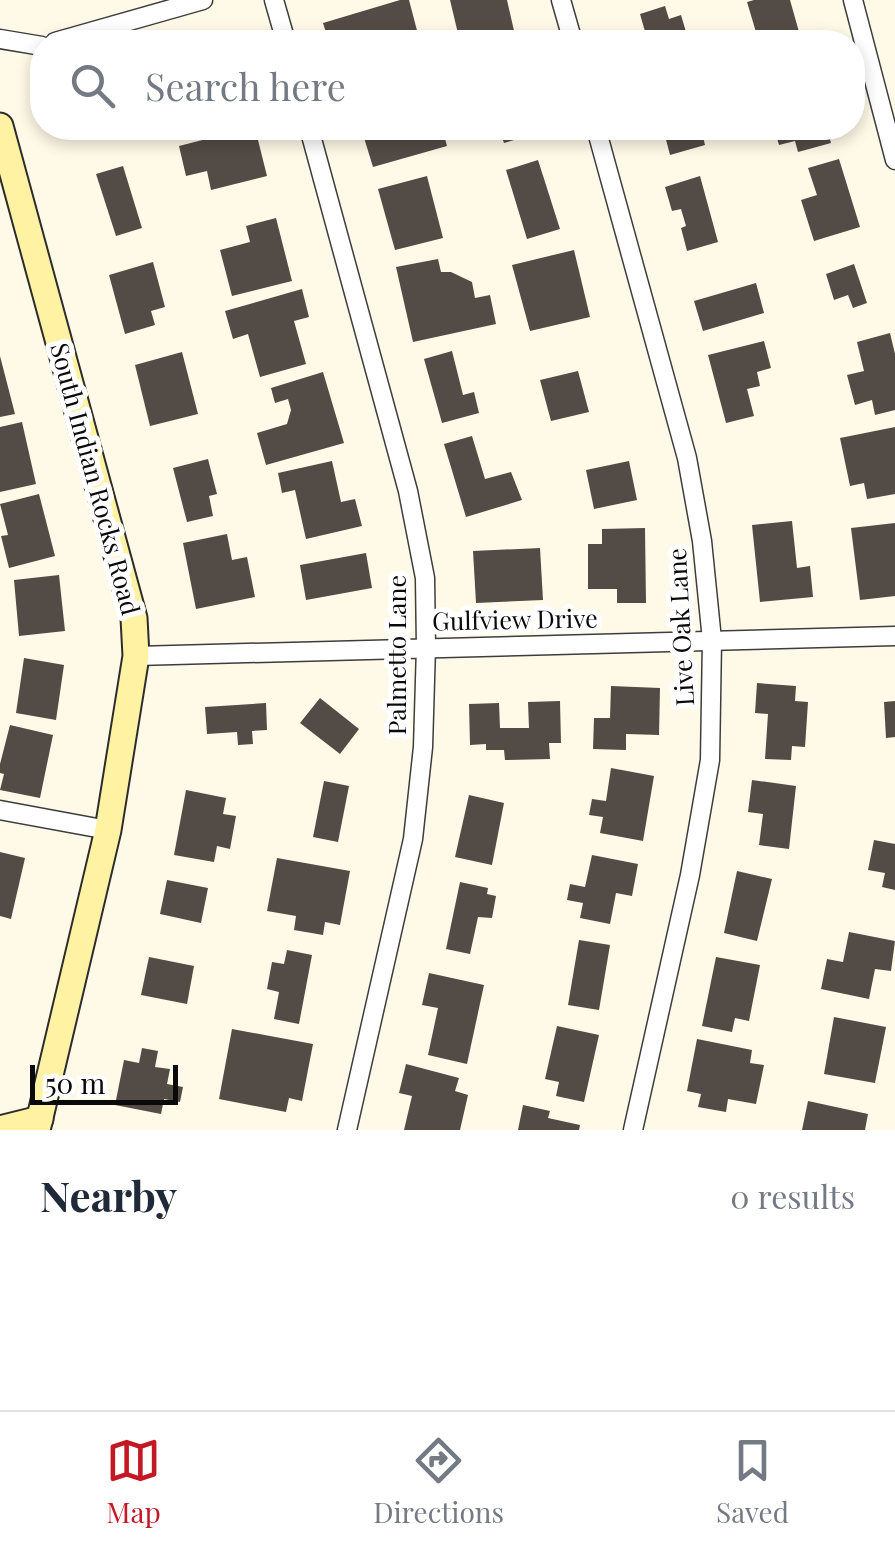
<!DOCTYPE html>
<html lang="en">
<head>
<meta charset="utf-8">
<style>
	body { margin:0; font-family:"Playfair Display",serif; background:#f6f6f7; color:#1f2937 }
	.scale { position:absolute; left:30px; bottom:25px; width:148px; box-sizing:border-box; padding-left:10px; border:5px solid #0a0a0a; border-top:0; font-size:28px; line-height:35px; white-space:nowrap; color:#0a0a0a; -webkit-text-stroke:8px #fff; paint-order:stroke }
	.list { margin:0; padding:0; list-style:none }
	h2 { display:flex; justify-content:space-between; align-items:center; height:130px; margin:0; padding:0 40px; font-size:42px }
	h2 small { font-size:32px; font-weight:400; color:#747a83 }
	.icon { flex:none; width:55px; height:55px; fill:none; stroke:currentColor; stroke-width:2; stroke-linecap:round; stroke-linejoin:round }
	.map { position:relative; flex:none; width:895px; height:1130px; overflow:hidden }
	.search { position:absolute; background:#fff; box-shadow:0 5px 15px #0003; left:30px; right:30px; top:30px; height:110px; display:flex; align-items:center; gap:25px; box-sizing:border-box; padding:0 35px; border-radius:40px; color:#747a83; font-size:38px }
	.sheet { height:280px; background:#fff }
	nav { display:flex; justify-content:space-around; align-items:center; box-sizing:border-box; height:140px; border-top:2px solid #e0e1e3; background:#fff; font-size:28px; color:#747a83 }
	nav a { display:grid; justify-items:center; gap:5px }
	nav .on { color:#c41825 }
	.map>svg:first-child { display:block }
	.building { fill:#534b46 }
	.lines { fill:none; stroke-linecap:round; stroke-linejoin:round }
	.street-casing { stroke:#3d3d3d; stroke-width:21 }
	.secondary-casing { stroke:#2c2c2c; stroke-width:29 }
	.street { stroke:#fff; stroke-width:18 }
	.secondary { stroke:#fff2a2; stroke-width:25 }
	.labels { text-anchor:middle; stroke-width:10; stroke-linejoin:round; paint-order:stroke }
	.street-label { font-size:25px; fill:#0a0a0a; stroke:#fff }
</style>
</head>
<body>
<div class="map">
<svg width="895" height="1130" viewBox="0 0 895 1130">
	<rect width="100%" height="100%" fill="#fffae7"/>
	<!-- building -->
	<g class="building">
		<path d="M400 0H409L419 38 402 42H329L323 23Z"/>
		<path d="M450 0H507L515 35 501 38 502 42H460Z"/>
		<path d="M754 0H790L801 39 788 42H759L747 2Z"/>
		<path d="M665 6 669 19 681 15 689 42H648L640 14Z"/>
		<path d="M66 128H134L106 137 103 130 69 140Z"/>
		<path d="M249 128H255L267 176 211 190 207 171 186 176 179 146Z"/>
		<path d="M361 128H442L447 146 373 167Z"/>
		<path d="M499 128H540L541 132 504 143Z"/>
		<path d="M663 128H701L705 145 670 155Z"/>
		<path d="M774 128H827L831 143 798 152 795 141 779 145Z"/>
		<path d="M839 159 860 227 814 241 801 200 817 195 808 168Z"/>
		<path d="M538 160 560 229 527 239 506 170Z"/>
		<path d="M123 166 142 228 116 236 96 174Z"/>
		<path d="M427 176 443 238 395 250 378 189Z"/>
		<path d="M700 176 718 242 687 251 681 228 686 226 681 209 672 211 665 187Z"/>
		<path d="M276 218 292 281 232 296 220 250 250 242 246 226Z"/>
		<path d="M574 250 590 317 530 331 512 265Z"/>
		<path d="M438 259 441 272H451L472 282 475 298 490 295 496 324 413 342 396 267Z"/>
		<path d="M153 262 165 307 151 311 155 325 125 334 109 275Z"/>
		<path d="M854 264 867 303 853 308 848 295 834 300 826 274Z"/>
		<path d="M756 283 764 313 703 331 694 301Z"/>
		<path d="M302 289 309 317 294 321 306 364 260 377 248 334 233 339 225 311Z"/>
		<path d="M890 333 895 354V410L875 415 872 400 855 405 847 375 864 371 857 342Z"/>
		<path d="M764 341 771 368 757 372 760 386 747 389 754 416 726 423 708 355Z"/>
		<path d="M452 351 463 395 474 392 479 413 442 423 424 359Z"/>
		<path d="M182 352 198 414 150 426 135 365Z"/>
		<path d="M0 356 15 414 0 417Z"/>
		<path d="M578 371 589 412 551 421 540 380Z"/>
		<path d="M323 372 344 443 266 465 257 433 287 424 291 410 288 399 275 403 271 388Z"/>
		<path d="M22 422 36 484 0 492V427Z"/>
		<path d="M895 427V494L867 499 864 483 850 486 840 438Z"/>
		<path d="M472 436 485 479 511 472 522 500 466 517 444 444Z"/>
		<path d="M208 459 217 494 209 496 213 516 187 522 173 468Z"/>
		<path d="M332 461 341 502 355 499 362 526 306 539 295 490 282 493 278 473Z"/>
		<path d="M629 461 637 500 594 509 586 470Z"/>
		<path d="M39 494 55 556 9 568 1 536 8 535 0 504Z"/>
		<path d="M792 521 797 568 810 566 813 597 760 602 752 525Z"/>
		<path d="M895 523V596L860 600 851 528Z"/>
		<path d="M645 528 646 603H617V589H588V544H602V529Z"/>
		<path d="M227 534 232 560 247 557 255 597 196 609 183 543Z"/>
		<path d="M540 548 543 600 476 603 473 551Z"/>
		<path d="M366 553 372 588 306 600 300 565Z"/>
		<path d="M59 575 65 631 19 636 14 580Z"/>
		<path d="M24 658 64 665 56 720 16 713Z"/>
		<path d="M757 683 796 686 795 701 808 702 805 747 792 746 791 760 765 759 768 714 755 713Z"/>
		<path d="M611 686 660 688 659 735 626 734V750L593 749 594 718H610Z"/>
		<path d="M320 698 359 729 340 754 300 723Z"/>
		<path d="M560 701 561 743H549L550 759 505 760 504 750H486V744L470 745 469 704 499 703 500 728H529L528 702Z"/>
		<path d="M895 701V737L886 738 884 702Z"/>
		<path d="M266 703 267 730 252 731 253 744 238 745 237 732 207 734 205 707Z"/>
		<path d="M10 725 53 735 40 798 0 790 4 774 0 773V764Z"/>
		<path d="M611 768 654 776 643 841 600 833 603 817 589 815 592 799 606 801Z"/>
		<path d="M752 780 796 786 789 849 759 845 763 814 748 812Z"/>
		<path d="M324 781 349 786 338 842 313 837Z"/>
		<path d="M186 790 226 798 223 814 236 816 230 849 217 846 214 862 174 855Z"/>
		<path d="M469 795 504 803 492 865 455 857Z"/>
		<path d="M874 840 895 844V890L882 887 885 873 868 870Z"/>
		<path d="M0 852 25 858 11 919 0 916Z"/>
		<path d="M592 855 638 864 632 896 616 893 610 924 580 918 583 903 567 900 570 884 585 887Z"/>
		<path d="M277 858 350 871 340 925 325 922 323 935 294 930 296 916 267 911Z"/>
		<path d="M737 871 772 879 757 941 724 933Z"/>
		<path d="M167 880 208 888 201 923 160 914Z"/>
		<path d="M460 882 488 888 487 894 496 896 492 918 478 917 470 954 446 949Z"/>
		<path d="M849 932 895 941 891 971 875 969 869 999 821 989 827 959 843 962Z"/>
		<path d="M579 940 610 945 599 1010 568 1005Z"/>
		<path d="M287 950 312 955 299 1024 274 1019 279 992 267 989 272 962 284 964Z"/>
		<path d="M149 957 194 966 187 1004 141 995Z"/>
		<path d="M716 957 760 965 749 1021 735 1018 732 1032 702 1026Z"/>
		<path d="M429 973 484 985 467 1064 428 1055 438 1008 422 1005Z"/>
		<path d="M834 1017 886 1027 875 1083 824 1074Z"/>
		<path d="M557 1026 599 1035 584 1102 556 1096 559 1082 545 1079Z"/>
		<path d="M232 1029 313 1044 302 1101 289 1098 286 1112 219 1099Z"/>
		<path d="M697 1039 752 1050 750 1063 764 1065 756 1104 728 1099 726 1112 698 1107 701 1094 687 1091Z"/>
		<path d="M142 1048 158 1051 155 1067 170 1069 167 1084 183 1087 180 1102 164 1099 161 1114 115 1105 124 1060 139 1063Z"/>
		<path d="M406 1064 459 1078 455 1091 468 1095 460 1130H404L412 1096 399 1093Z"/>
		<path d="M808 1101 868 1114 865 1130H802Z"/>
		<path d="M523 1105 550 1111 548 1118 580 1125 579 1130H518Z"/>
	</g>
	<g class="lines">
		<!-- street casing -->
		<g class="street-casing">
			<g id="street">
				<path d="M274 0 286 42"/>
				<path d="M561 0 573 42"/>
				<path d="M853 0 895 160"/>
				<path d="M0 39 42 46"/>
				<path d="M55 42 203 0"/>
				<path d="M309 128 408 491 425 578 426 647 423 747 413 839 347 1130"/>
				<path d="M596 128 687 458 702 541 712 640 710 760 690 875 633 1130"/>
				<path d="M136 656 895 636"/>
				<path d="M0 810 108 830"/>
			</g>
		</g>
		<!-- secondary casing -->
		<g class="secondary-casing">
			<g id="secondary">
				<path d="M0 126 134 618 136 656 108 830 37 1130"/>
				<path d="M0 1129 40 1119"/>
			</g>
		</g>
		<!-- street -->
		<use href="#street" class="street"/>
		<!-- secondary -->
		<use href="#secondary" class="secondary"/>
	</g>
	<g class="labels">
		<!-- street labels -->
		<g class="street-label">
			<text transform="translate(95 479) rotate(75)" y="9">South Indian Rocks Road</text>
			<text transform="translate(515 620) rotate(-1)" y="9">Gulfview Drive</text>
			<text transform="translate(681 627) rotate(-93)" y="9">Live Oak Lane</text>
			<text transform="translate(397 655) rotate(-90)" y="9">Palmetto Lane</text>
		</g>
	</g>
</svg>
<div class="scale">50 m</div>
<div class="search"><svg class="icon" aria-label="search" viewBox="0 0 24 24"><circle cx="10" cy="10" r="6"/><path d="M15 15l6 6"/></svg>Search here</div>
</div>
<section class="sheet">
<h2>Nearby<small>0 results</small></h2>
<ul class="list">
</ul>
</section>
<nav>
<a class="on"><svg class="icon" aria-label="map" viewBox="0 0 24 24"><path d="M3 6l6-2 6 2 6-2v14l-6 2-6-2-6 2zM9 4v14M15 6v14"/></svg>Map</a>
<a><svg class="icon" aria-label="directions" viewBox="0 0 24 24"><path d="M12 3l9 9-9 9-9-9zM9 14v-3h6M13 9l2 2-2 2"/></svg>Directions</a>
<a><svg class="icon" aria-label="saved" viewBox="0 0 24 24"><path d="M7 4h10v16l-5-4-5 4z"/></svg>Saved</a>
</nav>
</body>
</html>
